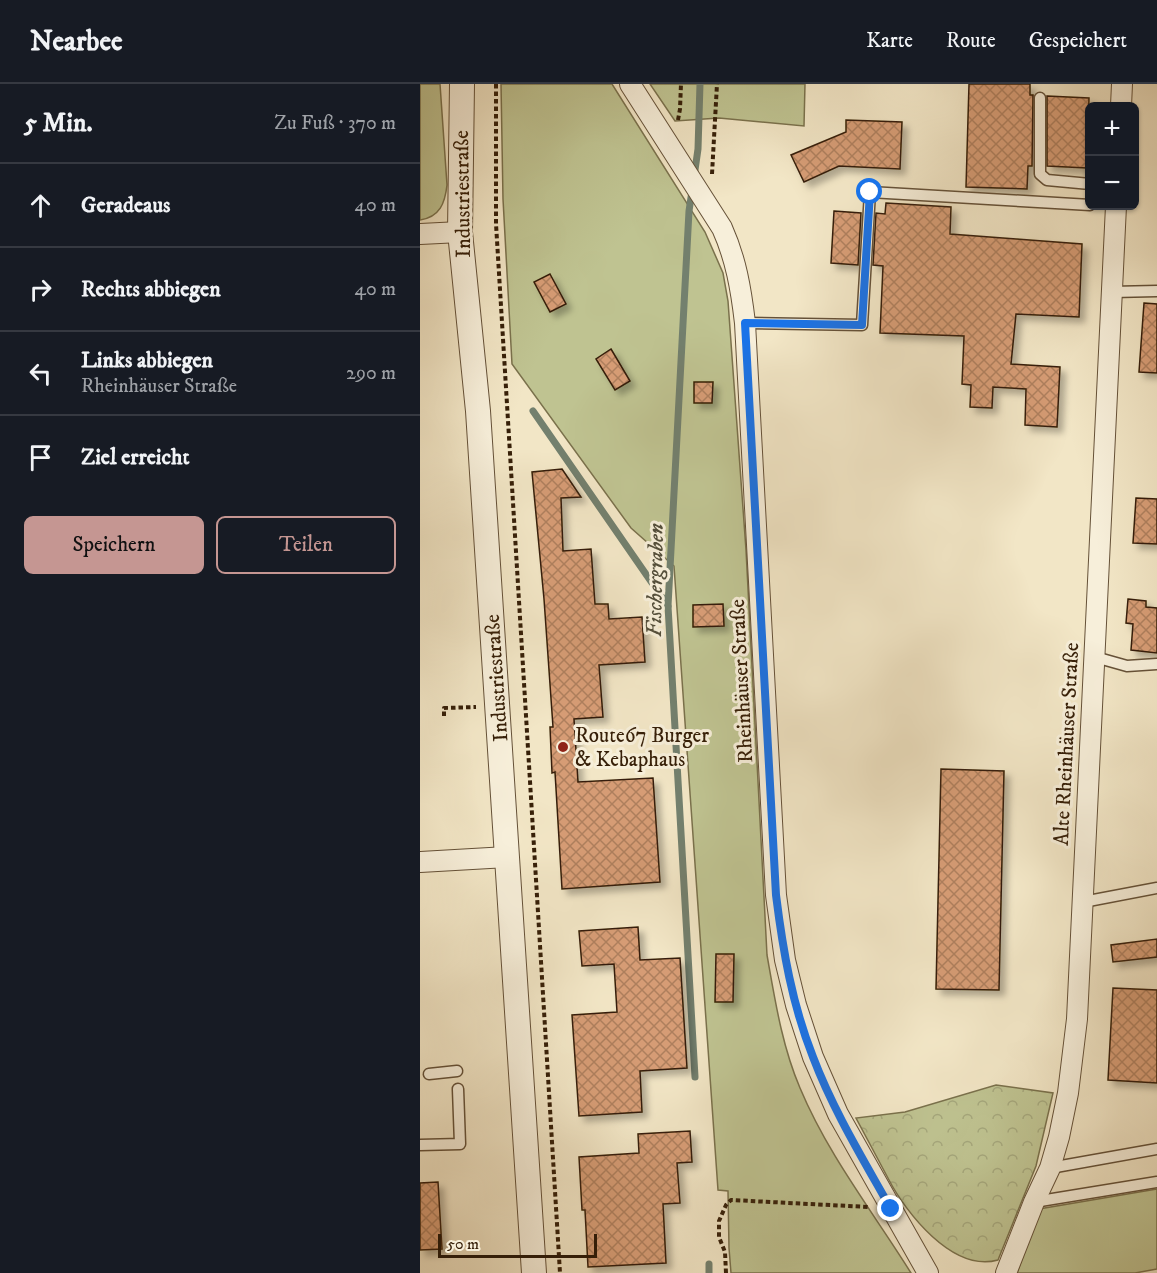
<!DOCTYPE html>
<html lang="de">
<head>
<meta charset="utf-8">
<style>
	body { margin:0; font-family:"IM FELL DW Pica",serif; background:#20242c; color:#f1f3f6 }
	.controls { position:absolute; right:18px; top:18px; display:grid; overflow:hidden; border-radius:9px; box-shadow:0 2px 4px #0004 }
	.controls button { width:54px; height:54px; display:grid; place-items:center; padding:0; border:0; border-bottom:2px solid #363941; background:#171b24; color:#f1f3f6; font:30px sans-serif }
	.scale { position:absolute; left:18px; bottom:15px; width:159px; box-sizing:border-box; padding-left:6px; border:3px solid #361f08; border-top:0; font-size:16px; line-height:21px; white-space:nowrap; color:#361f08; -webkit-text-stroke:4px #f7efda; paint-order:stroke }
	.stop { position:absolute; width:18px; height:18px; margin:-14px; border:4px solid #1a73e8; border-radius:50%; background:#fff }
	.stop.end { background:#1a73e8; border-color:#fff; box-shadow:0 2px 6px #0008 }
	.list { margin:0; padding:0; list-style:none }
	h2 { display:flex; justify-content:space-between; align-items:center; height:78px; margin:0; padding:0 24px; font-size:26px }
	h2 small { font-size:20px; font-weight:400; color:#9ea1a6 }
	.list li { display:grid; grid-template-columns:39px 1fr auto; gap:18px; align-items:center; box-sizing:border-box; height:84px; padding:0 24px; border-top:2px solid #363941 }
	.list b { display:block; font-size:22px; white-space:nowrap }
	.list p { margin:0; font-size:20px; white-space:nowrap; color:#9ea1a6 }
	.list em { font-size:20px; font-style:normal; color:#9ea1a6 }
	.actions { display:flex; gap:12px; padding:18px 24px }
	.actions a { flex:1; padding:14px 0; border:2px solid #c59692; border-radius:9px; text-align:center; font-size:21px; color:#c59692 }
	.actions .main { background:#c59692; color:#111 }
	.icon { flex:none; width:33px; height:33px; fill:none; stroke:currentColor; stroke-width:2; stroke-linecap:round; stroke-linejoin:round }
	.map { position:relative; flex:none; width:737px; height:1189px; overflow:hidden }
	header { display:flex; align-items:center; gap:36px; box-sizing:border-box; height:84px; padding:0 30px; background:#171b24; border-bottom:2px solid #363941 }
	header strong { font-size:28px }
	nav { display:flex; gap:33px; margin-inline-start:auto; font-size:21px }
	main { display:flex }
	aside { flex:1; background:#171b24 }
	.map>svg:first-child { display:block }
	.green { fill:#bfc391; stroke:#7a714c; stroke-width:1.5 }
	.forest { fill:url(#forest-crowns); stroke:#7a714c; stroke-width:1.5 }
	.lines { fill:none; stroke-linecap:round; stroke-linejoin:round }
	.stream { stroke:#73806e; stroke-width:7 }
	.building { fill:url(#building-cross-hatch); stroke:#361f08; stroke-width:1.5; filter:url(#shadow) }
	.service-casing { stroke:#655138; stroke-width:13 }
	.minor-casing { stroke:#655138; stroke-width:22 }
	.tertiary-casing { stroke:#655138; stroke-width:26 }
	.path { stroke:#361f08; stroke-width:4; stroke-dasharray:4.5 3; stroke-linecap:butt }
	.service { stroke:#f7efda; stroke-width:10 }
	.minor { stroke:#f7efda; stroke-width:20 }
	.tertiary { stroke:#f7efda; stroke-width:24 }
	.route { stroke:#1a73e8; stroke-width:8 }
	.poi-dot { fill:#8f2418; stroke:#f7efda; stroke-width:2 }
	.labels { text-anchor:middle; stroke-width:6; stroke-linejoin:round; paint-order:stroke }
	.street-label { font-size:21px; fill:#361f08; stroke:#f7efda }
	.poi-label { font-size:21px; fill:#361f08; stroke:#f7efda; text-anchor:start }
	.water-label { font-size:22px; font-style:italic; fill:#544f3b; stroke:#f7efda }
</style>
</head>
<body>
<header>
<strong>Nearbee</strong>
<nav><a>Karte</a><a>Route</a><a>Gespeichert</a></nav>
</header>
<main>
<aside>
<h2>5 Min.<small>Zu Fuß · 370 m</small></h2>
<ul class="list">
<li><svg class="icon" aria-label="ahead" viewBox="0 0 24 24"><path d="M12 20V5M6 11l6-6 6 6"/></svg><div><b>Geradeaus</b></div><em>40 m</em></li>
<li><svg class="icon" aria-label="right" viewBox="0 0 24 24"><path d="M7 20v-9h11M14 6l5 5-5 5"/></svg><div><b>Rechts abbiegen</b></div><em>40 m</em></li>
<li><svg class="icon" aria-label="left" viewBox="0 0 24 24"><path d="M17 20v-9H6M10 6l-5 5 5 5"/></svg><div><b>Links abbiegen</b><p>Rheinhäuser Straße</p></div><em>290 m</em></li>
<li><svg class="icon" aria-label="arrive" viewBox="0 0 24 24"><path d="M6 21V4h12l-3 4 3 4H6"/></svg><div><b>Ziel erreicht</b></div></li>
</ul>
<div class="actions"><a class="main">Speichern</a><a>Teilen</a></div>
</aside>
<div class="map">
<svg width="737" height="1189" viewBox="0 0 737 1189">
	<defs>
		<pattern id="forest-crowns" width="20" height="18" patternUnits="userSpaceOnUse" patternTransform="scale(1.5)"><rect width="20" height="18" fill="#bfc391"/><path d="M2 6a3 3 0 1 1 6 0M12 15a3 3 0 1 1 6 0" fill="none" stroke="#a5a77c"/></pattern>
		<pattern id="building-cross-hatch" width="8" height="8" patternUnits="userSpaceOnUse" patternTransform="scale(1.5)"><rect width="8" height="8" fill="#d69c74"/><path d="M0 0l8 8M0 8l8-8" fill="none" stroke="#ae7f5d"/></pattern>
		<filter id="shadow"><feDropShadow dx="5.5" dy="5.5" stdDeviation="3" flood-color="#0004"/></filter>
	</defs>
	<rect width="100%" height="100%" fill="#f2e6c6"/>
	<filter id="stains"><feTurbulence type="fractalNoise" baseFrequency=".00333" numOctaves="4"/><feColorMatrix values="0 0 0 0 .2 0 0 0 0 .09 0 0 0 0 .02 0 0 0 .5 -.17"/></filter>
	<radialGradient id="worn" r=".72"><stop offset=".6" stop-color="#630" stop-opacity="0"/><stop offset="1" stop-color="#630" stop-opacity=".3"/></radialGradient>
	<!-- green -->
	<g class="green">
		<path d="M0 0H20L27 101C25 119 20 133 0 136Z"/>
		<path d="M81 0H192L285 148 303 189 308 217 326 466 347 871C355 916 362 962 380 1004 408 1071 453 1128 491 1189H311L309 1164 308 1107 298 1106 254 482 211 444 92 280 83 115Z"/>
		<path d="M230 0H385L384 42 299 34 255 37Z"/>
		<path d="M737 1105V1185L715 1189H597L619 1125Z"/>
	</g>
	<!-- forest -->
	<path class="forest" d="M576 1001 633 1009 616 1082 578 1176C532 1189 485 1127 469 1096 458 1075 447 1055 436 1034L485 1028Z"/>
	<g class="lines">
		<!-- stream -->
		<g class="stream">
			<path d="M274 93 278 65 280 0"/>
			<path d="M272 107 269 127 248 522 275 993"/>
			<path d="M113 327 248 522"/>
			<path d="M289 1180V1189"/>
		</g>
	</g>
	<!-- building -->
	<g class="building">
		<path d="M549 0H610V11H613L612 82H608L607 105 546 103Z"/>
		<path d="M627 12 669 14 667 84 627 82Z"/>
		<path d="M426 36 482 38 480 85 419 82 384 98 371 71 426 48Z"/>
		<path d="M466 119 531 123 530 150 662 160 659 233 596 230 591 280 640 283 637 343 605 341 606 305 573 303 572 324 550 323 551 301 542 300 544 252 460 249 463 182 453 181 456 129 465 130Z"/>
		<path d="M414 127 441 129 438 181 411 179Z"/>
		<path d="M130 190 146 220 130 228 114 198Z"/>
		<path d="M724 219 737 220V289L719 288Z"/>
		<path d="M191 265 210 297 195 306 176 275Z"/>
		<path d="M274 298H293L292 319H274Z"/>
		<path d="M142 385 161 413 141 414 143 467 171 465 175 520H188L189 535 222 533 225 578 179 581 183 633 154 635 158 698 233 694 240 798 142 805 135 688 132 689 130 643H133L124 515 112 388Z"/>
		<path d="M716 414 737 415V460L713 459Z"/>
		<path d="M708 515 726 517V523L737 524V569L711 566 713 540 706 539Z"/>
		<path d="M303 520 304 542 273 543V521Z"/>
		<path d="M521 685 584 687 579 906 516 905Z"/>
		<path d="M218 843 220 876 260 874 267 984 220 987 222 1028 159 1032 152 931 197 928 194 880 162 882 159 847Z"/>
		<path d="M737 855V873L693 878 691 861Z"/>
		<path d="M296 870H314L313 918H295Z"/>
		<path d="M693 904 737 906V999L688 996Z"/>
		<path d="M270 1047 272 1078 257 1079 260 1119 243 1120 246 1179 168 1183 165 1126H162L159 1073 219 1069 218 1050Z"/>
		<path d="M18 1098 22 1165 0 1166V1099Z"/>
	</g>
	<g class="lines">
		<!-- service casing -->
		<g class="service-casing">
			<g id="service">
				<path d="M620 14V90L627 96 670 100"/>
				<path d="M692 208 737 207"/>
				<path d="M325 239 442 241 450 108 670 121"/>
				<path d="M675 573 707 582 737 580"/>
				<path d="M663 818 737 804"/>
				<path d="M9 990 37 987"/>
				<path d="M0 1061 40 1060 38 1005"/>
				<path d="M630 1084 737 1065"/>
				<path d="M614 1118 737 1098"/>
			</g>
		</g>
		<!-- minor casing -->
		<g class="minor-casing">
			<g id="minor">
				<path d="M210 0 302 144C316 175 321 205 325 239L356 811 365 876 376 921 393 973 418 1030 508 1189"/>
				<path d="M701 22 702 0"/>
				<path d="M0 150 40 148"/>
				<path d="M0 778 87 773"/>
				<path d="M586 1189 614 1118 630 1084 639 1053 648 1009 657 935 696 122"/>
			</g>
		</g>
		<!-- tertiary casing -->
		<g class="tertiary-casing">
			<path id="tertiary" d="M42 0 40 148 58 327 114 1189"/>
		</g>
		<!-- path -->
		<g class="path">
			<path d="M76 0V140L140 1189"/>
			<path d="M258 36 260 25 261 0"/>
			<path d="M292 90 297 0"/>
			<path d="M24 632V624L56 623"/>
			<path d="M306 1189 305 1168 299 1153V1137L306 1121 311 1116 449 1123"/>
		</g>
		<!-- service -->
		<use href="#service" class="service"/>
		<!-- minor -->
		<use href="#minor" class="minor"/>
		<!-- tertiary -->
		<use href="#tertiary" class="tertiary"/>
	</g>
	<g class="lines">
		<!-- route -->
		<path class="route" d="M450 108 442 241 325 239 356 811C363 867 372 920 393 973 413 1026 443 1075 471 1125"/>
	</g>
	<!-- markers -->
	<circle class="poi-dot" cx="143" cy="663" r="6"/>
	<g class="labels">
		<!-- street labels -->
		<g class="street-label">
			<text transform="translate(42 110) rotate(-91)" y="7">Industriestraße</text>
			<text transform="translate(76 594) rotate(-94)" y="7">Industriestraße</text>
			<text transform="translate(321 597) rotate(-93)" y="7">Rheinhäuser Straße</text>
			<text transform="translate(646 660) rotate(-87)" y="7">Alte Rheinhäuser Straße</text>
		</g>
		<!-- poi labels -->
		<g class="poi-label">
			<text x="155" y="658">Route67 Burger<tspan x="155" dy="24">&amp; Kebaphaus</tspan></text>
		</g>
		<!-- water labels -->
		<g class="water-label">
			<text transform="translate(234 496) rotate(-89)" y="8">Fischergraben</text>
		</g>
	</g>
	<rect width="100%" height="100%" filter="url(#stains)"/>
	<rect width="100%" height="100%" fill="url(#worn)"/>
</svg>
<div class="controls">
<button>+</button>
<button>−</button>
</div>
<div class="scale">50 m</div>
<div class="stop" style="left:450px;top:108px"></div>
<div class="stop end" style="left:471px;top:1125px"></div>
</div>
</main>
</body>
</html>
